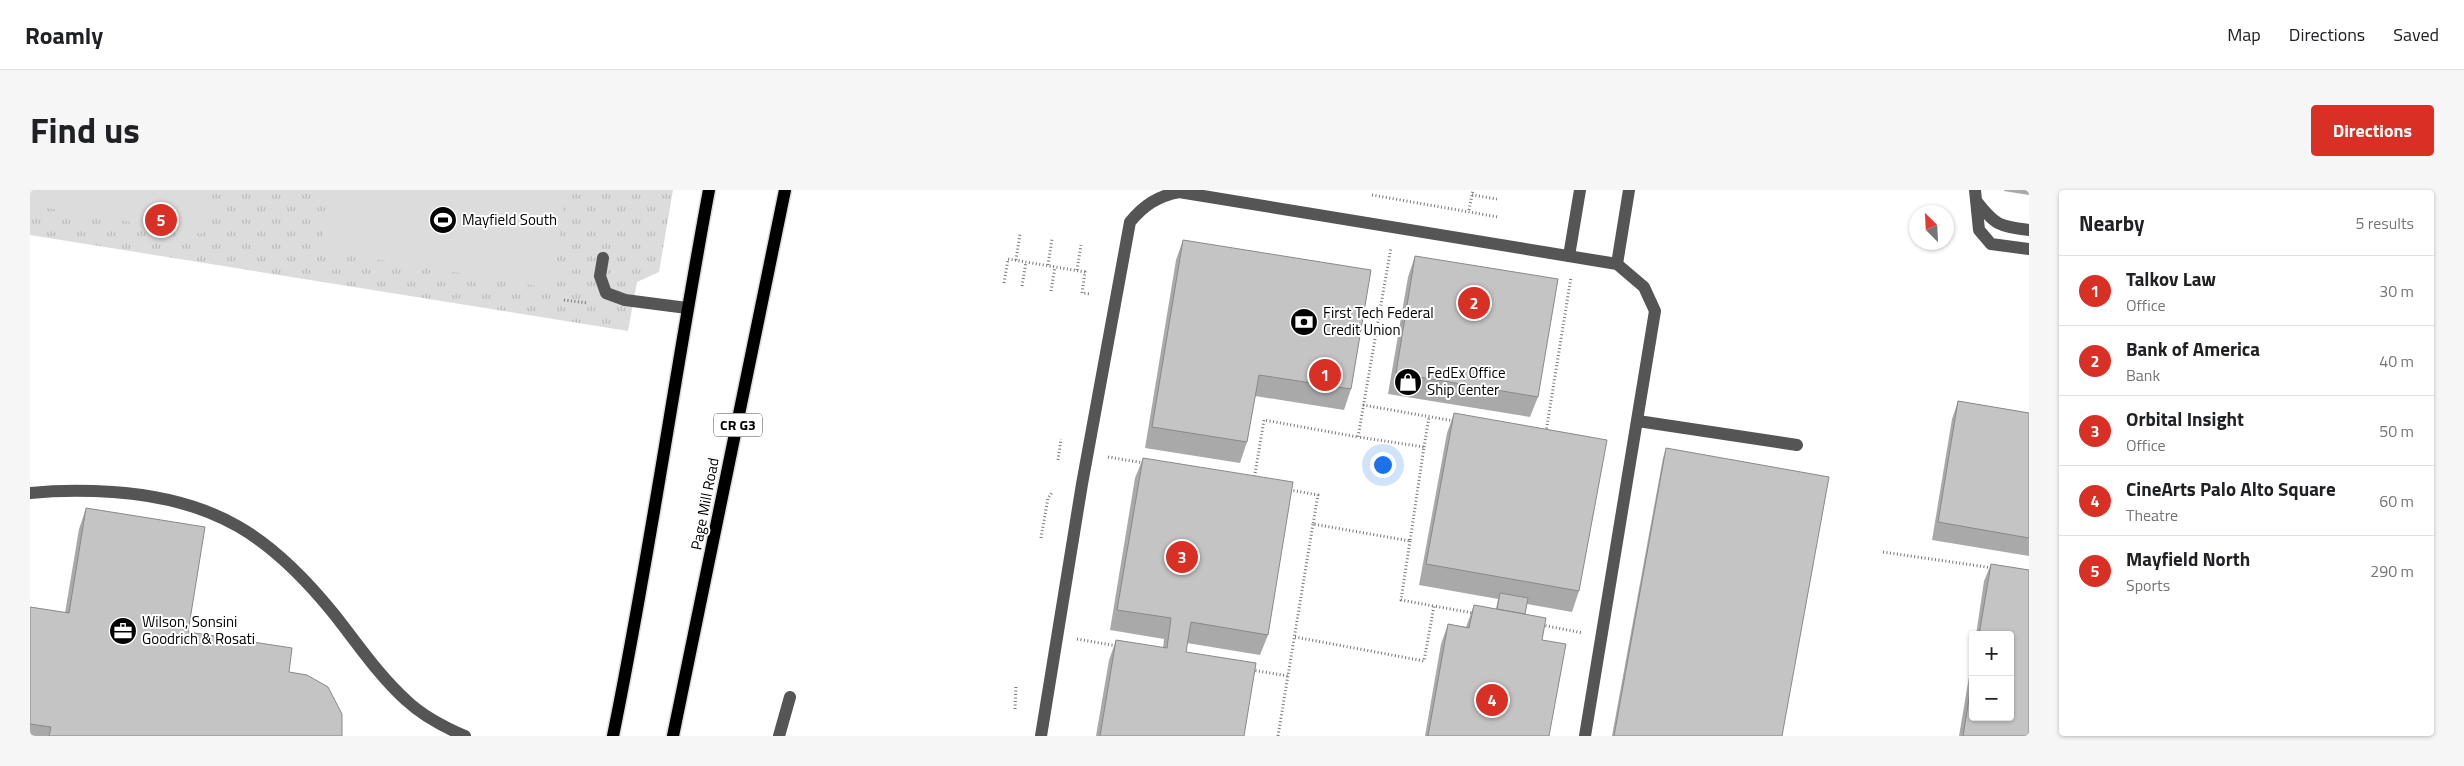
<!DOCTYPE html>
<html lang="en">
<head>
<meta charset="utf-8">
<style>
	body { margin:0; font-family:"Titillium Web",sans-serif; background:#f6f6f6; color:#202124 }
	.controls { position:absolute; right:15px; bottom:15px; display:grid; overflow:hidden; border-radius:5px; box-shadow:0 1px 4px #0004 }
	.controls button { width:45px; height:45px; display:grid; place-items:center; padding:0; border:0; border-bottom:1px solid #e0e0e0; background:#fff; color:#202124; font:25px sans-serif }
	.compass { position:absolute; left:1879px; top:15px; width:45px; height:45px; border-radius:50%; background:#fff; box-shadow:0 1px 4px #0004; rotate:336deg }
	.you { position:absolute; left:1352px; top:274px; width:18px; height:18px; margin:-12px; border:4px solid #fff; border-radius:50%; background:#1a73e8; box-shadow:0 0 0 8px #1a73e833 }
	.badge { display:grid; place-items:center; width:32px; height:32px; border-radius:50%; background:#d93025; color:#fff; font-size:16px; font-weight:700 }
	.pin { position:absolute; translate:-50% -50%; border:2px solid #fff; box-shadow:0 1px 5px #0006 }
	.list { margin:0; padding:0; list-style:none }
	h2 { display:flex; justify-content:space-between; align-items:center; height:65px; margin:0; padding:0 20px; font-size:21px }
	h2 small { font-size:16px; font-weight:400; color:#757577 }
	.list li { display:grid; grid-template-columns:32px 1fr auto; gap:15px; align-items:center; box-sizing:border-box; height:70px; padding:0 20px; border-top:1px solid #e0e0e0 }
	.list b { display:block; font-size:19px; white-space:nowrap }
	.list p { margin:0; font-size:16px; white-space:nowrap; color:#757577 }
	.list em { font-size:16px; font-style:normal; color:#757577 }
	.map { position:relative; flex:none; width:1999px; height:546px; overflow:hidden; border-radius:5px }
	header { display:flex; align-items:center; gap:30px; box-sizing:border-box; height:70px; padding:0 25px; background:#fff; border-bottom:1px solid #e0e0e0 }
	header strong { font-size:24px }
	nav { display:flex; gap:28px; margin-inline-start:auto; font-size:18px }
	.intro { display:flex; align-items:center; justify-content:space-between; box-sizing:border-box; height:120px; padding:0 30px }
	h1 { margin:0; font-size:35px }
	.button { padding:12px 22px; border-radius:5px; background:#d93025; color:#fff; font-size:18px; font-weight:700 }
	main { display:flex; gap:30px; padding:0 30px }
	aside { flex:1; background:#fff; border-radius:5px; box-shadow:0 1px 4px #0004 }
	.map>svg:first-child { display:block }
	.grass { fill:url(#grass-tufts) }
	.pitch { fill:#dcdcdc }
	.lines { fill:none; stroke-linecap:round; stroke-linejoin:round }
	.major-casing { stroke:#dbdbdb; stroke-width:15 }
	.path { stroke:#777; stroke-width:3; stroke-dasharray:1 2.5; stroke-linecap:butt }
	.minor { stroke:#555; stroke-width:12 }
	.major { stroke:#000; stroke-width:12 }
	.wall { fill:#a9a9a9 }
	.building { fill:#c4c4c4; stroke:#898989 }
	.labels { text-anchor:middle; stroke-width:4; stroke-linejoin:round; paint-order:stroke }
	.shield { fill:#fff; stroke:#4c4c4c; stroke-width:1 }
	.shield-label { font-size:14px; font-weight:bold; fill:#000 }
	.poi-label { font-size:15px; fill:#000; stroke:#fff; text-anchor:start }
	.street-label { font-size:15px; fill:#000; stroke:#fff }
</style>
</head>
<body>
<header>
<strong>Roamly</strong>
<nav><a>Map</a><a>Directions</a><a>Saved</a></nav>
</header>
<div class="intro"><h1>Find us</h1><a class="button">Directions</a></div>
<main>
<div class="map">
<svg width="1999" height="546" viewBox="0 0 1999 546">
	<defs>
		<pattern id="grass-tufts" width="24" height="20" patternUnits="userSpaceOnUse" patternTransform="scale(1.25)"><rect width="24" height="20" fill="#dcdcdc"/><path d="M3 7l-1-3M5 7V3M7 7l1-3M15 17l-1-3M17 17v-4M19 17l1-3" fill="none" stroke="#bbb"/></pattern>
	</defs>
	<rect width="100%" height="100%" fill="#fff"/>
	<!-- grass -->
	<path class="grass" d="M0 0H643L629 82 607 92 598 141 0 45Z"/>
	<!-- pitch -->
	<g class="pitch">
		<path d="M0 0H180L173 44 0 15Z"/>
		<path d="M300 0H537L521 98 290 60Z"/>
	</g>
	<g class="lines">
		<!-- major casing -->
		<g class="major-casing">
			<g id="major">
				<path d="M583 546C620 365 645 182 679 0"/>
				<path d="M643 546 755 0"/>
			</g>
		</g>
		<!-- path -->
		<g class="path">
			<path d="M1342 5 1468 27"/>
			<path d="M1442 5 1467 9"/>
			<path d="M1439 20 1443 0"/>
			<path d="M986 70 990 44"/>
			<path d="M1018 75 1022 49"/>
			<path d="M1047 80 1051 55"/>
			<path d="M974 93 978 69 1055 82 1052 103 1061 104"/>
			<path d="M992 96 996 72"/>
			<path d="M1021 101 1025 77"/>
			<path d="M534 110 558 113"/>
			<path d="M1333 215 1424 231"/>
			<path d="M1516 242 1541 87"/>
			<path d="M1394 257 1399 227"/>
			<path d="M1078 267 1114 273"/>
			<path d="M1028 270 1031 249"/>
			<path d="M1224 290 1234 230 1328 247"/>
			<path d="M1260 300 1288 305 1283 334 1380 351 1394 257 1328 247 1361 57"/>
			<path d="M1011 348 1018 308 1022 303"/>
			<path d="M1380 351 1371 410 1404 416"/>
			<path d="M1853 362 1963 378"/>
			<path d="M1512 435 1553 443"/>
			<path d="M1265 447 1394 471 1404 416 1443 423"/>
			<path d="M1047 449 1087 456"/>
			<path d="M1222 480 1258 486"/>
			<path d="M985 519 986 496"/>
			<path d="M1248 546 1283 334"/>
		</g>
		<!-- minor -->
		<g class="minor">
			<path d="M1945 0 1949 40 1961 54 1999 59"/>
			<path d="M1947 12C1966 36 1969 36 1999 40"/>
			<path d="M1539 66 1550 0"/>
			<path d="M573 68 570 86 576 103 595 110 657 118"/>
			<path d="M1587 74 1599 0"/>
			<path d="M1608 231 1767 255"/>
			<path d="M0 303C28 300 55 300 83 302 185 309 241 346 304 424 327 453 349 486 377 511 394 527 414 537 435 546"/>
			<path d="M749 546 760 507"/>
			<path d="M1011 546 1052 294 1100 32C1114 15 1128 6 1149 2L1587 74 1614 97 1625 121 1555 546"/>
		</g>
		<!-- major -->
		<use href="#major" class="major"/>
	</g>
	<!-- wall -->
	<g class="wall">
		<path d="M1974 0H1999V5L1974 1Z"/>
		<path d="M1153 50 1321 199 1314 220 1225 206 1217 252 1210 273 1115 258 1146 70Z"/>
		<path d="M1385 66 1508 207 1500 227 1358 204 1378 87Z"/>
		<path d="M1928 211 1999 223V366L1902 350 1922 229Z"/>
		<path d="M1424 223 1549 401 1542 422 1497 414 1495 424 1512 450 1519 546H1395L1411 454 1418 434 1436 437 1444 415 1466 419 1468 409 1389 395 1417 243Z"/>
		<path d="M1636 258 1752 546H1582L1633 268Z"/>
		<path d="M1113 268 1238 445 1230 465 1157 453 1156 462 1214 546H1066L1079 470 1086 450 1133 458 1134 449 1080 440 1105 288Z"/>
		<path d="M56 318 158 442 259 482 312 546H0V417L35 423 49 339Z"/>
		<path d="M1961 374 1999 380V546H1929L1943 463V527H1980V445H1946L1954 391Z"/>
	</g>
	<!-- building -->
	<g class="building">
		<path d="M1153 50 1341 80 1321 199 1229 185 1217 252 1122 237Z"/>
		<path d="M1385 66 1528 89 1508 207 1366 183Z"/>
		<path d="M1928 211 1999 223V348L1908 332Z"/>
		<path d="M1424 223 1577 250 1549 401 1396 374Z"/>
		<path d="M1636 258 1799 287 1752 546H1584Z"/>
		<path d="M1113 268 1263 292 1238 445 1161 432 1156 462 1226 473 1214 546H1070L1086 450 1137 458 1141 428 1087 420Z"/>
		<path d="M56 318 175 337 158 442 262 458 259 482 277 485 298 497 312 524V546H19L21 537 0 534V417L39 423Z"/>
		<path d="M1961 374 1999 380V546H1933L1943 484V527H1980V445H1949Z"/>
		<path d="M1470 403 1498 408 1495 424 1467 419Z"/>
		<path d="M1444 415 1516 428 1512 450 1536 454 1519 546H1398L1418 434 1439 438Z"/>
	</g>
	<!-- icons -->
	<defs>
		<g id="stadium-disc" transform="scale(1.4375)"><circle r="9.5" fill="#000" stroke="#fff"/><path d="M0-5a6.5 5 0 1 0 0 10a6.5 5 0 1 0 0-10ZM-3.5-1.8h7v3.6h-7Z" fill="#fff"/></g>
		<g id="bank-disc" transform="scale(1.4375)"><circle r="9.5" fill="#000" stroke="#fff"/><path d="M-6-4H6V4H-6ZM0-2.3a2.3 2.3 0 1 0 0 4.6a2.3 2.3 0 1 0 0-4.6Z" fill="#fff"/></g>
		<g id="shop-disc" transform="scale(1.4375)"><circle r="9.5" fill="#000" stroke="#fff"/><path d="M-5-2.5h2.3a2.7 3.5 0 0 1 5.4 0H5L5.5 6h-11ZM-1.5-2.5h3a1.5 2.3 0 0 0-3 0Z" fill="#fff"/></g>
		<g id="office-disc" transform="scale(1.4375)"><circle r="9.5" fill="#000" stroke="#fff"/><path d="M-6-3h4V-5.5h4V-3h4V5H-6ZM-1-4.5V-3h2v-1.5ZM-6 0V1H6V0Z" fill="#fff"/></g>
	</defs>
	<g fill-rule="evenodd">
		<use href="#stadium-disc" x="413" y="30"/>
		<use href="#bank-disc" x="1274" y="132"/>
		<use href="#shop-disc" x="1378" y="192"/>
		<use href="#office-disc" x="93" y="441"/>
	</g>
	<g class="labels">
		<!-- shield labels -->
		<rect class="shield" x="684" y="223.5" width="48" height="23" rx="4"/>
		<g class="shield-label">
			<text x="708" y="240">CR G3</text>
		</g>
		<!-- poi labels -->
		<g class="poi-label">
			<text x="432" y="35">Mayfield South</text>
			<text x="1293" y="128">First Tech Federal<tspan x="1293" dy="17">Credit Union</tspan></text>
			<text x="1397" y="188">FedEx Office<tspan x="1397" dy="17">Ship Center</tspan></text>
			<text x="112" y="437">Wilson, Sonsini<tspan x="112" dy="17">Goodrich &amp; Rosati</tspan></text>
		</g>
		<!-- street labels -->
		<g class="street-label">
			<text transform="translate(675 314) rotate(-79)" y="5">Page Mill Road</text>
		</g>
	</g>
</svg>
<div class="controls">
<button>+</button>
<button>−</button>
</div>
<svg class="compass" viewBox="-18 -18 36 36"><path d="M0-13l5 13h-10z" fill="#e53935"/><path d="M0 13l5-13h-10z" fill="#757577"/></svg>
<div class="you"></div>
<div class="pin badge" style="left:1295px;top:185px">1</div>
<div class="pin badge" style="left:1444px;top:113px">2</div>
<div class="pin badge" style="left:1152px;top:367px">3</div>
<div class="pin badge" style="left:1462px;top:510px">4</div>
<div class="pin badge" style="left:131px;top:30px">5</div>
</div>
<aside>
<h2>Nearby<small>5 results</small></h2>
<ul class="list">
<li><span class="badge">1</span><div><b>Talkov Law</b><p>Office</p></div><em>30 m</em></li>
<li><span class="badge">2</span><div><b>Bank of America</b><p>Bank</p></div><em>40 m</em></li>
<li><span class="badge">3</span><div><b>Orbital Insight</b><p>Office</p></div><em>50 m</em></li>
<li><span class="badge">4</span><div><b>CineArts Palo Alto Square</b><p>Theatre</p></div><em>60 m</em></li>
<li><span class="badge">5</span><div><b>Mayfield North</b><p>Sports</p></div><em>290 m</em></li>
</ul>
</aside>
</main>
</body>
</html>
